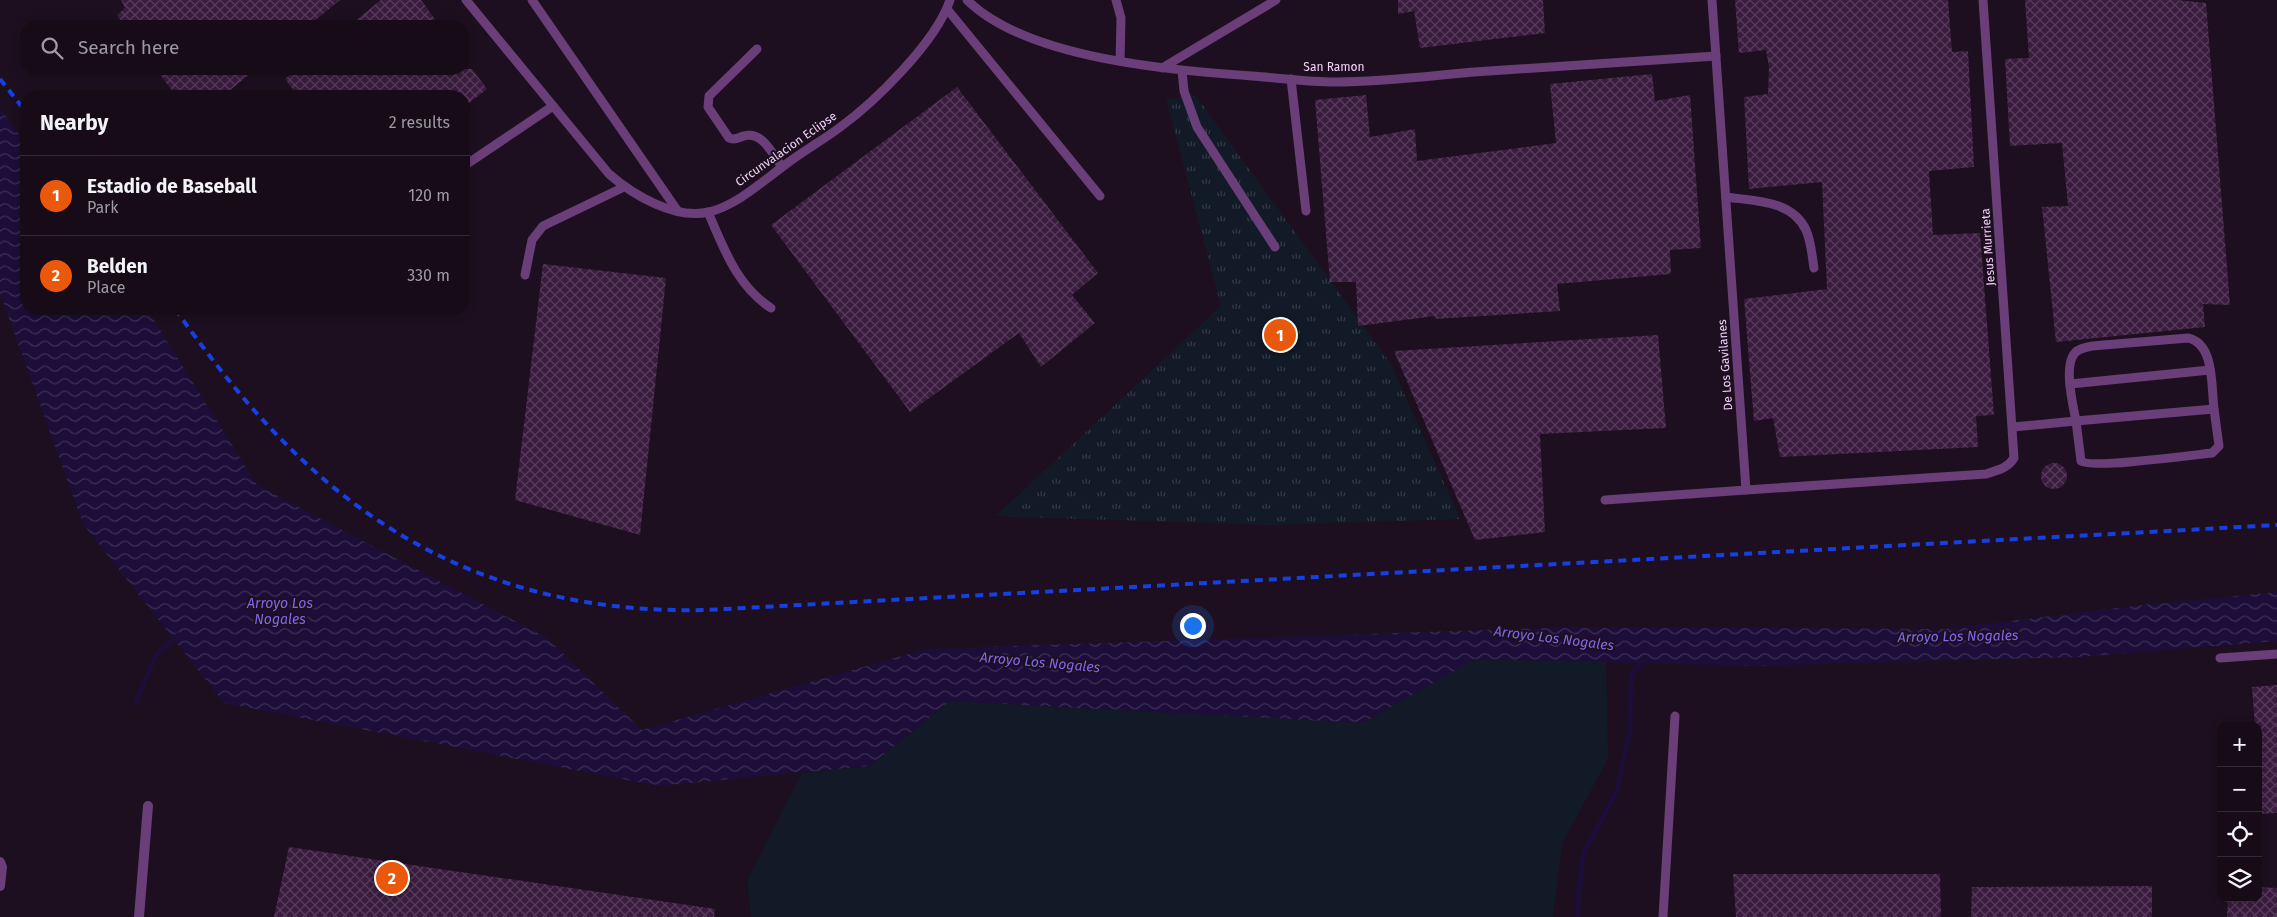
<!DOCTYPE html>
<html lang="en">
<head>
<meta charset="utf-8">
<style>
	body { margin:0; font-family:"Fira Sans",sans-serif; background:#231924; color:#f1f3f6 }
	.controls { position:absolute; right:15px; bottom:15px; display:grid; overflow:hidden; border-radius:10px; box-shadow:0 2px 8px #0003 }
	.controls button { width:45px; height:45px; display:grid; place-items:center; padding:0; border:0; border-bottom:1px solid #352b36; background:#160b17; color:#f1f3f6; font:25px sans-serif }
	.you { position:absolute; left:1192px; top:625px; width:18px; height:18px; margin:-12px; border:4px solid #fff; border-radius:50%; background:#1a73e8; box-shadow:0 0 0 8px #1a73e833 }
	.badge { display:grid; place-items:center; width:32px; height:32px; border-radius:50%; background:#ea580c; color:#fff; font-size:16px; font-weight:700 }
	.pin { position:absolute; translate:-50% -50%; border:2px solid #fff; box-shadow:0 1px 5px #0006 }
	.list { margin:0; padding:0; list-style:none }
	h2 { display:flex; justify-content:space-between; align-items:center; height:65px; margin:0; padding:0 20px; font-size:21px }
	h2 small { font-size:16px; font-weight:400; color:#9e9ba1 }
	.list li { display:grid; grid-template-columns:32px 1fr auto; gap:15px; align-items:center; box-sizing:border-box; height:80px; padding:0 20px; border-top:1px solid #352b36 }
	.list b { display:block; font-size:19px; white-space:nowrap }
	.list p { margin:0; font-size:16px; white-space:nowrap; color:#9e9ba1 }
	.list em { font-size:16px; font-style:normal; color:#9e9ba1 }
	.icon { flex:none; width:28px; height:28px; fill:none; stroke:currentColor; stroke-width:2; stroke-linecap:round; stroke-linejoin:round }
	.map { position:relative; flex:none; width:2277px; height:917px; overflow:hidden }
	.search { position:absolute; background:#160b17; box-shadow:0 2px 8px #0003; left:20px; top:20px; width:450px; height:55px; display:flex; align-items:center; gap:12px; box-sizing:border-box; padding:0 18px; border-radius:20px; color:#9e9ba1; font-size:19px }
	.panel { position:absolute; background:#160b17; box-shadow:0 2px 8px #0003; left:20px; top:90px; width:450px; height:225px; border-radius:20px }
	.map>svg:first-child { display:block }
	.grass { fill:#121a28 }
	.park { fill:url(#park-tufts) }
	.water { fill:url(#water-waves) }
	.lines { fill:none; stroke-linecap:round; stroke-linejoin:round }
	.stream { stroke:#1c0e39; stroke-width:5 }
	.building { fill:url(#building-cross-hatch) }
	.service { stroke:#693e79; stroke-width:9 }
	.minor { stroke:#693e79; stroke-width:10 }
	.rail { stroke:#1640e1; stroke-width:4; stroke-dasharray:8 6; stroke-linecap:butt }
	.labels { text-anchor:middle; stroke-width:4; stroke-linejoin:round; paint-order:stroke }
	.street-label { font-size:12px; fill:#f3d1fa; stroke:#1d0f1f }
	.water-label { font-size:14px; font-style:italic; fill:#7e69f0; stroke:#1d0f1f }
</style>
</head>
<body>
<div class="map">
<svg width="2277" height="917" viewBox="0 0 2277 917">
	<defs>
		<pattern id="park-tufts" width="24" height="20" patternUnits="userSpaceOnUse" patternTransform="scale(1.25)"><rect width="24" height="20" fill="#121a28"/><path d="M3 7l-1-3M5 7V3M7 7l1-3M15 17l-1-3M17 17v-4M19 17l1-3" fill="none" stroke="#353a48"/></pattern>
		<pattern id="water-waves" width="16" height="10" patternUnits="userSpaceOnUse" patternTransform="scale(1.25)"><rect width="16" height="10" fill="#1c0e39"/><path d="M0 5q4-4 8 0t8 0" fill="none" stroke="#3d3057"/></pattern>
		<pattern id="building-cross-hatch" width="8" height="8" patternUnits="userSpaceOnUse" patternTransform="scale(1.25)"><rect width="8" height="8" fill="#3a1c3e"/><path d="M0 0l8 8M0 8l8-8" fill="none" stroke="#573c5b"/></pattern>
	</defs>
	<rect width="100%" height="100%" fill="#1d0f1f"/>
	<!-- grass -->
	<path class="grass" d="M1475 659 1606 662 1608 759 1562 844 1553 917H751L747 880 802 773 870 766 950 701 1363 723Z"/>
	<!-- park -->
	<path class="park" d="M1196 96 1391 364 1460 519 1269 525 996 516 1221 306 1166 99Z"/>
	<!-- water -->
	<path class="water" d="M0 108 26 144V309H147L257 485 547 638 642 730 926 649 1572 627 1944 629 2151 604 2277 592V641L2079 657 1755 666 1475 659 1363 723 950 701 869 766 659 786 224 703 83 524 0 293Z"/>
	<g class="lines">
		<!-- stream -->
		<g class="stream">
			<path d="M135 703 157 654 178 635"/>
			<path d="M1577 917 1583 854 1617 791 1630 730 1631 675 1645 659"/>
		</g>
	</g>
	<!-- building -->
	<g class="building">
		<path d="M121 0H340L308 26H125L117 15 125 8Z"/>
		<path d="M381 0H421L440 26H349Z"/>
		<path d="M1398 0H1543L1545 33 1420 48 1414 11 1398 14Z"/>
		<path d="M1735 0H1948L1952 52 1968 51 1974 167 1929 171 1933 235 1980 233 1994 415 1976 416 1978 447 1780 457 1773 418 1754 421 1744 299 1827 289 1822 182 1749 189 1744 97 1768 94 1769 67 1766 50 1739 53Z"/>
		<path d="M2025 0H2177L2206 3 2230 305 2203 304 2205 327 2056 342 2042 207 2068 206 2062 143 2010 146 2005 59 2029 58Z"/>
		<path d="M156 69H256L223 96H176Z"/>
		<path d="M297 69H472L487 89 464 107V96H298L285 79Z"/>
		<path d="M1652 74 1655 101 1690 95 1701 248 1670 250 1671 274 1557 284 1560 311 1435 319V316L1358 326 1356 282H1330L1315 100 1366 95 1370 137 1415 129 1417 161 1556 143 1550 84Z"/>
		<path d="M957 87 1098 273 1072 295 1095 323 1041 367 1019 333 910 412 771 225Z"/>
		<path d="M543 264 666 278 640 535 515 500Z"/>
		<path d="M1658 335 1666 428 1540 434 1545 532 1475 540 1394 351Z"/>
		<circle cx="2054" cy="476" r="13"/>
		<path d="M2277 685V813L2258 814V726H2255L2252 687Z"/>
		<path d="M289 847 715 909 714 917H274Z"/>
		<path d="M1733 874H1940L1941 917H1736Z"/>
		<path d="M2152 886V917H1971L1972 887Z"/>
		<path d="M2258 887 2277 888V917H2227L2228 898H2258Z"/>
	</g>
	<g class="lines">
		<!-- service -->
		<g class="service">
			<path d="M466 0 609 174C633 195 675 220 709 212 738 205 765 179 789 162 805 150 823 140 839 128 875 102 936 42 950 0"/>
			<path d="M532 0 677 210"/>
			<path d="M967 0C1027 59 1170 70 1252 76 1280 78 1308 82 1336 82 1382 82 1429 76 1474 72 1555 66 1636 62 1716 56"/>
			<path d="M1116 0 1121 18 1120 61"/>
			<path d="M1712 0 1746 490 1986 474C1997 470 2007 469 2014 458L1983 0"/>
			<path d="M947 9 1100 196"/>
			<path d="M757 49 709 96 708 107 729 138C735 141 739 137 744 136 763 131 773 155 782 167"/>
			<path d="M1162 68 1276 0"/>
			<path d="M1182 71 1184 91 1197 127 1275 247"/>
			<path d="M1291 79 1306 211"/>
			<path d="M464 166 553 106"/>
			<path d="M1726 197C1754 201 1792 200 1806 230 1811 241 1812 256 1814 268"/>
			<path d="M708 212C724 249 737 286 771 308"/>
			<path d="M525 275 532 240 543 226 624 187"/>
			<path d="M2188 338C2215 344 2211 386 2214 409L2076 421C2073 405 2062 362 2077 351 2081 348 2087 347 2092 346Z"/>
			<path d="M2070 384 2210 370"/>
			<path d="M2013 427 2076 421 2081 461C2090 469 2193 455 2212 453L2219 446 2214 409"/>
			<path d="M1605 500 1746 490"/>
			<path d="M2220 658 2277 654"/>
			<path d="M1663 917 1675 716"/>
		</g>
		<!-- minor -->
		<g class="minor">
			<path d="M0 862 2 867 0 886"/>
			<path d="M139 917 148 806"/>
		</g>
		<!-- rail -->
		<g class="rail">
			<path d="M0 79 26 112"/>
			<path d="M175 309C206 352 239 396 277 435 396 559 536 614 707 610L2277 525"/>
		</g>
	</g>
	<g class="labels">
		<!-- street labels -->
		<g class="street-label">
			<text x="1334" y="71">San Ramon</text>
			<text transform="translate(786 149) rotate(-35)" y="4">Circunvalacion Eclipse</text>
			<text transform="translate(1988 247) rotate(-94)" y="4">Jesus Murrieta</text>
			<text transform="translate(1725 365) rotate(-94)" y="4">De Los Gavilanes</text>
		</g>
		<!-- water labels -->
		<g class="water-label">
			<text x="280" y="608">Arroyo Los<tspan x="280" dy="16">Nogales</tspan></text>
			<text transform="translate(1958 636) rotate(-1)" y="5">Arroyo Los Nogales</text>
			<text transform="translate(1554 638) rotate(7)" y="5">Arroyo Los Nogales</text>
			<text transform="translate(1040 662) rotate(5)" y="5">Arroyo Los Nogales</text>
		</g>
	</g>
</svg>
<div class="controls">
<button>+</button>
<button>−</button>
<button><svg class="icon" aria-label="locate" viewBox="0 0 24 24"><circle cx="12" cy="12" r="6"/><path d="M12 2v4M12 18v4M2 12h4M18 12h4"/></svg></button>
<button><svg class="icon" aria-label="layers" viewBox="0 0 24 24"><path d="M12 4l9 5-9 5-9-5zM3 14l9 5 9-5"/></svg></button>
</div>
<div class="you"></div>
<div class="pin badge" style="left:1280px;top:335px">1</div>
<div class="pin badge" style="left:392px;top:878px">2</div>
<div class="search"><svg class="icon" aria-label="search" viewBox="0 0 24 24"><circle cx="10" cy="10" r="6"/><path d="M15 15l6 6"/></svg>Search here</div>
<section class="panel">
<h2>Nearby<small>2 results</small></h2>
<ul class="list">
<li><span class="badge">1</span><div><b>Estadio de Baseball</b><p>Park</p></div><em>120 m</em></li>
<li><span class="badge">2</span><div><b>Belden</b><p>Place</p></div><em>330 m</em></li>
</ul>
</section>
</div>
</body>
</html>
